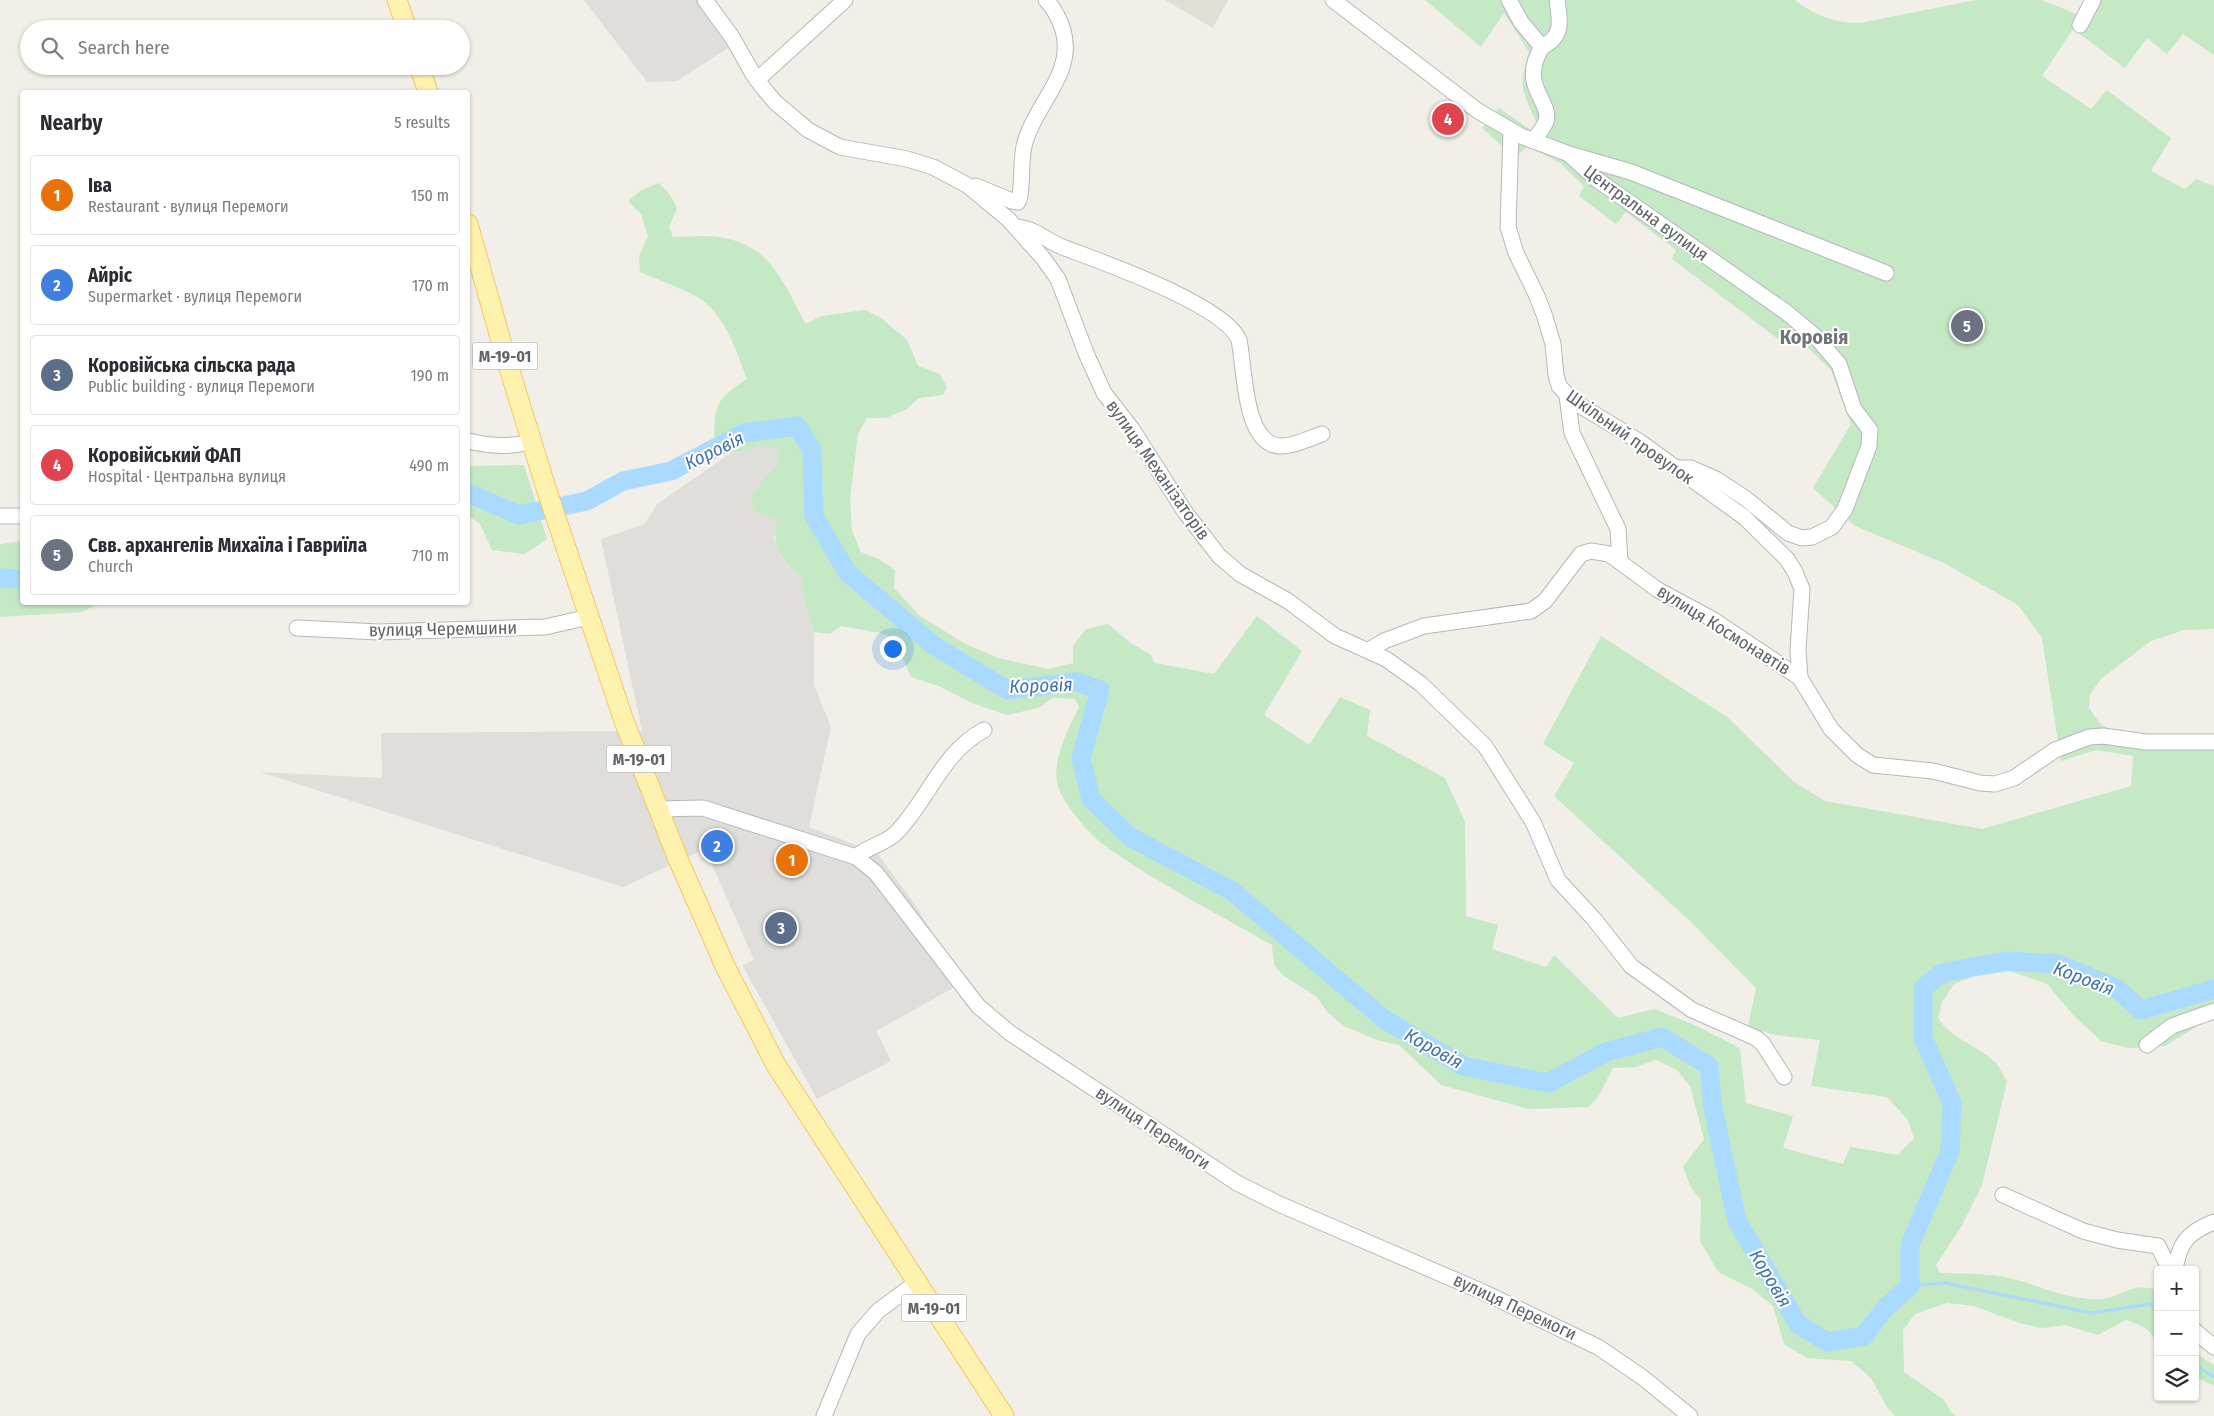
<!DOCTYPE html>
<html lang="en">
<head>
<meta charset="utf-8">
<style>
	body { margin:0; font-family:"Fira Sans Condensed",sans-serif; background:#f2f2f3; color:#2b2b33 }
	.controls { position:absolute; right:15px; bottom:15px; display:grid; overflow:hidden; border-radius:5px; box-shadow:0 1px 4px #0004 }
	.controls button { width:45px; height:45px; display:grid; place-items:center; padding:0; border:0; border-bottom:1px solid #e1e1e2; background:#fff; color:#2b2b33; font:25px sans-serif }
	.you { position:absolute; left:892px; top:648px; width:18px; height:18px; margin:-12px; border:4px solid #fff; border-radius:50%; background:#1a73e8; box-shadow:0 0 0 8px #1a73e833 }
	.badge { display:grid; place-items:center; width:32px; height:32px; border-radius:50%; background:#ea580c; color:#fff; font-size:16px; font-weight:700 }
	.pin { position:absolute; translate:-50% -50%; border:2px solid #fff; box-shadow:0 1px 5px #0006 }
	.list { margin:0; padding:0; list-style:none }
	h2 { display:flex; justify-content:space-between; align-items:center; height:65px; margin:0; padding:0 20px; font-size:21px }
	h2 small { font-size:16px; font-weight:400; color:#7c7c81 }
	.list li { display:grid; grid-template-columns:32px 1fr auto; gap:15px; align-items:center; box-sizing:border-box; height:80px; margin:0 10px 10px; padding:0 10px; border:1px solid #e1e1e2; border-radius:5px }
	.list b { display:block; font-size:19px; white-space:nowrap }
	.list p { margin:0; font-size:16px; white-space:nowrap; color:#7c7c81 }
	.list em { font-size:16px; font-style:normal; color:#7c7c81 }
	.icon { flex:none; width:28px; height:28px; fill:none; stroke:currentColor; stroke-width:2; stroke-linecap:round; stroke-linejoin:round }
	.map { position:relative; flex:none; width:2214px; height:1416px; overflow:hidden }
	.search { position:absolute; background:#fff; box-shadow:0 1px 4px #0004; left:20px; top:20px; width:450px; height:55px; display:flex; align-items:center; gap:12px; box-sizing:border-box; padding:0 18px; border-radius:28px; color:#7c7c81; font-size:19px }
	.panel { position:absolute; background:#fff; box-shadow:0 1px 4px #0004; left:20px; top:90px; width:450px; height:515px; border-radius:5px }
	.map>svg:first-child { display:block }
	.industrial { fill:#e0deda }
	.education { fill:#e1ded6 }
	.medical { fill:#fce8e6 }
	.green { fill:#c5e8c5 }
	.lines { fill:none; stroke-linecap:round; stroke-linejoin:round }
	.stream { stroke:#aadaff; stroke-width:3 }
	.river { stroke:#aadaff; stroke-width:19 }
	.minor-casing { stroke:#b5b8bc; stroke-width:17 }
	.major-casing { stroke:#f2c960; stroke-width:21 }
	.minor { stroke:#fff; stroke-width:15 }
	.major { stroke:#fff2af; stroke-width:19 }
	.labels { text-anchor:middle; stroke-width:4; stroke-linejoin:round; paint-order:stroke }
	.shield { fill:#fff; stroke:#8f9295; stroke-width:1 }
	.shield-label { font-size:16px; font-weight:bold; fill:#5f6368 }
	.street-label { font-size:18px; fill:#5f6368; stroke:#fff }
	.water-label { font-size:19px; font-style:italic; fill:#4174aa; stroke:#fff }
	.quarter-label { font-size:20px; font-weight:bold; fill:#70757a; stroke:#fff }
</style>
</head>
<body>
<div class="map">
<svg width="2214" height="1416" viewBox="0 0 2214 1416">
	<rect width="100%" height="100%" fill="#f1efe8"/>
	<!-- industrial -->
	<g class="industrial">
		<path d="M584 0H701L731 46 677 81 647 82Z"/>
		<path d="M767 446 779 451 777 465 763 479 754 511 778 520 774 538 781 557 802 579 803 595 814 632V685L831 727 809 827 877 853 911 899 964 982 876 1031 891 1061 817 1099 742 965 754 960 705 849 623 887 260 772 382 778 381 733 642 731 601 539 645 524 657 504 731 453Z"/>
	</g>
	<!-- education -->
	<path class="education" d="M1165 0H1228L1213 28Z"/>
	<!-- medical -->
	<path class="medical" d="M1437 99 1461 118 1444 140 1429 129 1436 120 1427 112Z"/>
	<!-- green -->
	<g class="green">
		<path d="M1425 0H1795C1814 16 1836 23 1860 23L1976 0H2041L2077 14 2085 0H2214V55L2183 34 2167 54 2147 38 2125 68 2073 29 2042 76 2091 109 2107 90 2171 138 2151 171 2185 189 2196 179 2214 186V629L2184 630 2151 641 2102 678 2090 694 2089 708 2101 725 2135 740 2214 735V1019H2209L2165 1046 2129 1048 2101 1041 2074 1016 2047 984 2010 971 1972 977 1954 984 1942 1002 1938 1018C1951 1039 1977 1045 1995 1062 2000 1067 2003 1076 2007 1082L1982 1185 1961 1227 1936 1265 1940 1273C1965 1274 1993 1273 2017 1280 2045 1288 2069 1300 2099 1299 2123 1298 2129 1281 2158 1290V1371C2152 1340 2163 1332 2126 1320L2098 1335 2065 1325 2042 1328 2019 1323 1974 1306 1947 1303 1915 1314 1903 1330 1904 1372 1943 1399 1951 1412 1956 1416H1895L1887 1407 1871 1378 1851 1361 1807 1358 1784 1344 1773 1306 1752 1289 1718 1272 1700 1241 1701 1200 1691 1188 1683 1167 1704 1139 1690 1086 1677 1070 1656 1060 1636 1067 1613 1068 1598 1097 1589 1107 1529 1109 1441 1085 1399 1045 1377 1040 1344 1026 1328 1013 1317 997 1283 975 1274 965 1272 945C1218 914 1159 884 1108 848 1092 838 1060 801 1057 783 1053 758 1068 729 1079 707L1075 699 1053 698 1038 708 1007 715 972 703 939 686 911 677 903 659 901 641 880 633 841 626 830 634 814 632 803 595 802 579C782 558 771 551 777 520L754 511 751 497 763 479 777 465 779 451 767 446 731 453 714 437C715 401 718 399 747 379 736 350 724 310 694 295 677 286 658 280 640 272L639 256 648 236 641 214 628 201 640 191 659 183 670 195 677 208 669 227 673 237C690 237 708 235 724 238 772 246 785 287 806 324L821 316 865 310 881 318 907 340 918 366 940 374 947 387 943 395 919 398 907 409 886 418H867L858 434 850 498 852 531 861 552 879 559 895 570 894 588 920 616 964 643 998 658 1048 669 1073 663V646L1086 629 1108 624 1132 644 1150 654 1155 663 1214 674 1257 616 1302 651 1264 715 1309 745 1340 697 1370 710 1367 736 1445 778 1465 822 1466 916 1498 925 1492 949 1546 967 1554 955 1618 1018 1654 1009 1695 1025 1740 1048 1746 1103 1793 1116 1783 1148 1843 1164 1850 1147 1898 1155 1914 1138 1908 1120 1887 1097 1811 1086 1820 1040 1775 1035 1748 1027 1756 988 1692 923 1554 796 1574 763 1543 744 1601 636 1727 717 1794 782 1825 801 1982 829 2131 786 2133 756 2096 750 2061 761 2042 638 2018 605 1944 563 1855 526 1813 488 1851 424 1831 370 1795 335 1786 345 1672 259 1676 250 1626 212 1616 224 1579 196 1584 186 1560 163 1528 147 1514 157 1482 128 1499 108 1531 130 1537 124C1522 90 1518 89 1529 52L1504 13 1481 47Z"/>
		<path d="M524 465 547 539 525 554 492 550 480 524 468 515V466Z"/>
		<path d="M22 541V602L100 603 82 612 0 617V544Z"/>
		<path d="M2195 1353 2214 1365V1386L2195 1376Z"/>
	</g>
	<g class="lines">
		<!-- stream -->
		<g class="stream">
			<path d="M1910 1286 1945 1283 2091 1313 2151 1304 2158 1316"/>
			<path d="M2195 1365 2214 1377"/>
		</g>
		<!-- river -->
		<g class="river">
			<path d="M468 493 519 515 587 501 623 481 671 471 744 433 797 426 812 450 814 516 847 572 933 645 1007 690 1077 682 1100 690 1081 758 1091 799 1130 837 1232 891 1384 1019 1463 1066 1548 1083 1606 1052 1662 1037 1709 1066 1713 1108 1737 1221 1798 1324 1827 1342 1864 1336 1885 1308 1910 1286V1245L1950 1151 1952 1103 1923 1038V988L1942 973 2005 961 2058 964 2116 988 2141 1010 2214 989"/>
			<path d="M0 578 22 579"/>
		</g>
		<!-- minor casing -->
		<g class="minor-casing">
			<g id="minor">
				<path d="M705 0 732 37 753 74 764 89 775 102 808 130 840 147 907 159 933 167 967 185 1008 219 1043 258 1058 279 1086 353 1104 393 1132 429 1185 512 1219 556 1240 574 1288 601 1335 636 1386 659 1421 684 1485 746 1533 822 1558 880 1594 919 1631 966 1692 1010 1756 1038 1763 1044 1784 1077"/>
				<path d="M1333 0 1478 111 1521 136 1569 154 1631 172 1886 273"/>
				<path d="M1509 0 1521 22 1542 47C1518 86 1552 101 1546 121 1544 128 1537 135 1533 141"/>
				<path d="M2080 25 2093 0"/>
				<path d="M1542 47C1564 36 1560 21 1557 0"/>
				<path d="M757 80 845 0"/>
				<path d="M1511 131 1508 227 1516 253 1537 296 1545 317 1553 344 1556 375 1559 386 1573 401 1640 442 1744 517 1787 559 1795 572 1802 589 1798 650 1800 678"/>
				<path d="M1569 154 1596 179 1786 312 1816 337 1839 364 1854 409 1870 430 1869 446 1845 509 1832 527 1812 537 1802 538 1788 533 1745 498 1716 479 1691 468H1677"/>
				<path d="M976 186 1012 201 1018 202 1019 200C1024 180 1019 158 1026 139 1038 101 1075 73 1063 30 1059 18 1055 9 1046 0"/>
				<path d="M1016 227C1035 228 1048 242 1065 248 1102 262 1225 305 1239 340 1245 367 1243 447 1282 446 1295 446 1310 438 1322 434"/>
				<path d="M1567 396 1572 433 1618 529 1620 562"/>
				<path d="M468 441C489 446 511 448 532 441"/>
				<path d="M0 516H22"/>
				<path d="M297 628 379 632 545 627 589 617"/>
				<path d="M1369 650 1384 641 1424 626 1531 611 1545 601 1581 554 1591 551 1609 554 1658 590 1712 619 1800 678 1831 729 1857 755 1873 765 1933 771 1980 783 1995 784 2014 778 2055 750 2089 737 2103 736 2146 742H2214"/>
				<path d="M658 809 703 808 856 857 876 873 978 1006 1010 1033 1237 1183 1279 1204 1483 1292 1598 1347 1642 1377 1690 1416"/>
				<path d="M856 857C868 846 885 844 896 833 927 802 942 752 984 730"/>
				<path d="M2147 1045 2172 1026 2214 1011"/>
				<path d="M2003 1195 2083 1231 2117 1240 2158 1246 2170 1270"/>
				<path d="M2175 1270C2179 1243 2188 1232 2214 1222"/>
				<path d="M2195 1331 2214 1347"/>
				<path d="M824 1416 858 1334 878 1311 917 1282"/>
			</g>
		</g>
		<!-- major casing -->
		<g class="major-casing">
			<g id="major">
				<path d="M397 0 407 29"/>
				<path d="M419 66 428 92"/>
				<path d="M468 224 505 355 546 488 624 721 678 859 725 966 776 1065 1004 1416"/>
			</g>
		</g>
		<!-- minor -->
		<use href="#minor" class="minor"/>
		<!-- major -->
		<use href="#major" class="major"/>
	</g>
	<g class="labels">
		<!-- shield labels -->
		<g class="shield">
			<rect x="472.5" y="342.5" width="65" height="27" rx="4"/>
			<rect x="606.5" y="745.5" width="65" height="27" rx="4"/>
			<rect x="901.5" y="1294.5" width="65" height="27" rx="4"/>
		</g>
		<g class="shield-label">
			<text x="505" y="362">М-19-01</text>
			<text x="639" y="765">М-19-01</text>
			<text x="934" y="1314">М-19-01</text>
		</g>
		<!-- street labels -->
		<g class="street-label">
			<text transform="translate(1646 213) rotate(36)" y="6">Центральна вулиця</text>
			<text transform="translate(1630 437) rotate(35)" y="6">Шкільний провулок</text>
			<text transform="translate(1158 470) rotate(55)" y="6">вулиця Механізаторів</text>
			<text transform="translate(443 629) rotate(-1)" y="6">вулиця Черемшини</text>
			<text transform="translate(1724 630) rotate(32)" y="6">вулиця Космонавтів</text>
			<text transform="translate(1153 1128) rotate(34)" y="6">вулиця Перемоги</text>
			<text transform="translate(1515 1307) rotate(25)" y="6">вулиця Перемоги</text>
		</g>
		<!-- water labels -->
		<g class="water-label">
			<text transform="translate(714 450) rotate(-26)" y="7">Коровія</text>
			<text transform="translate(1041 685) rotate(-2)" y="7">Коровія</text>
			<text transform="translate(2084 978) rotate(21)" y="7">Коровія</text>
			<text transform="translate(1434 1048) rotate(29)" y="7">Коровія</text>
			<text transform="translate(1771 1278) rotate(59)" y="7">Коровія</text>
		</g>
		<!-- quarter labels -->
		<g class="quarter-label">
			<text x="1814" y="344">Коровія</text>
		</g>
	</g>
</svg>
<div class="controls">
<button>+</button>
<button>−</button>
<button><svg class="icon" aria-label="layers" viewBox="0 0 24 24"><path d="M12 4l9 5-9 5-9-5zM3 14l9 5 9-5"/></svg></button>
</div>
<div class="you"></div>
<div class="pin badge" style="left:792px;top:860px;background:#e8710a">1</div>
<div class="pin badge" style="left:717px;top:846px;background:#3f7fe0">2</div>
<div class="pin badge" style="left:781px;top:928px;background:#5c6f8a">3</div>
<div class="pin badge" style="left:1448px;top:119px;background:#e0444e">4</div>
<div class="pin badge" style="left:1967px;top:326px;background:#6b7280">5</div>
<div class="search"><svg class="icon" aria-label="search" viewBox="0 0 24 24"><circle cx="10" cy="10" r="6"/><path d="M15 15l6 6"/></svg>Search here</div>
<section class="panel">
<h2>Nearby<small>5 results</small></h2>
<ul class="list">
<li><span class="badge" style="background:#e8710a">1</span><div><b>Іва</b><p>Restaurant · вулиця Перемоги</p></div><em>150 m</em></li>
<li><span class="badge" style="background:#3f7fe0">2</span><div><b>Айріс</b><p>Supermarket · вулиця Перемоги</p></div><em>170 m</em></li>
<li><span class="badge" style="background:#5c6f8a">3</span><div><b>Коровійська сільска рада</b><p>Public building · вулиця Перемоги</p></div><em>190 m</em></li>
<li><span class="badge" style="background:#e0444e">4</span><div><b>Коровійський ФАП</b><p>Hospital · Центральна вулиця</p></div><em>490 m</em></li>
<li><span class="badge" style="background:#6b7280">5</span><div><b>Свв. архангелів Михаїла і Гавриїла</b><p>Church</p></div><em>710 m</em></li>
</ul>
</section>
</div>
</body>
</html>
